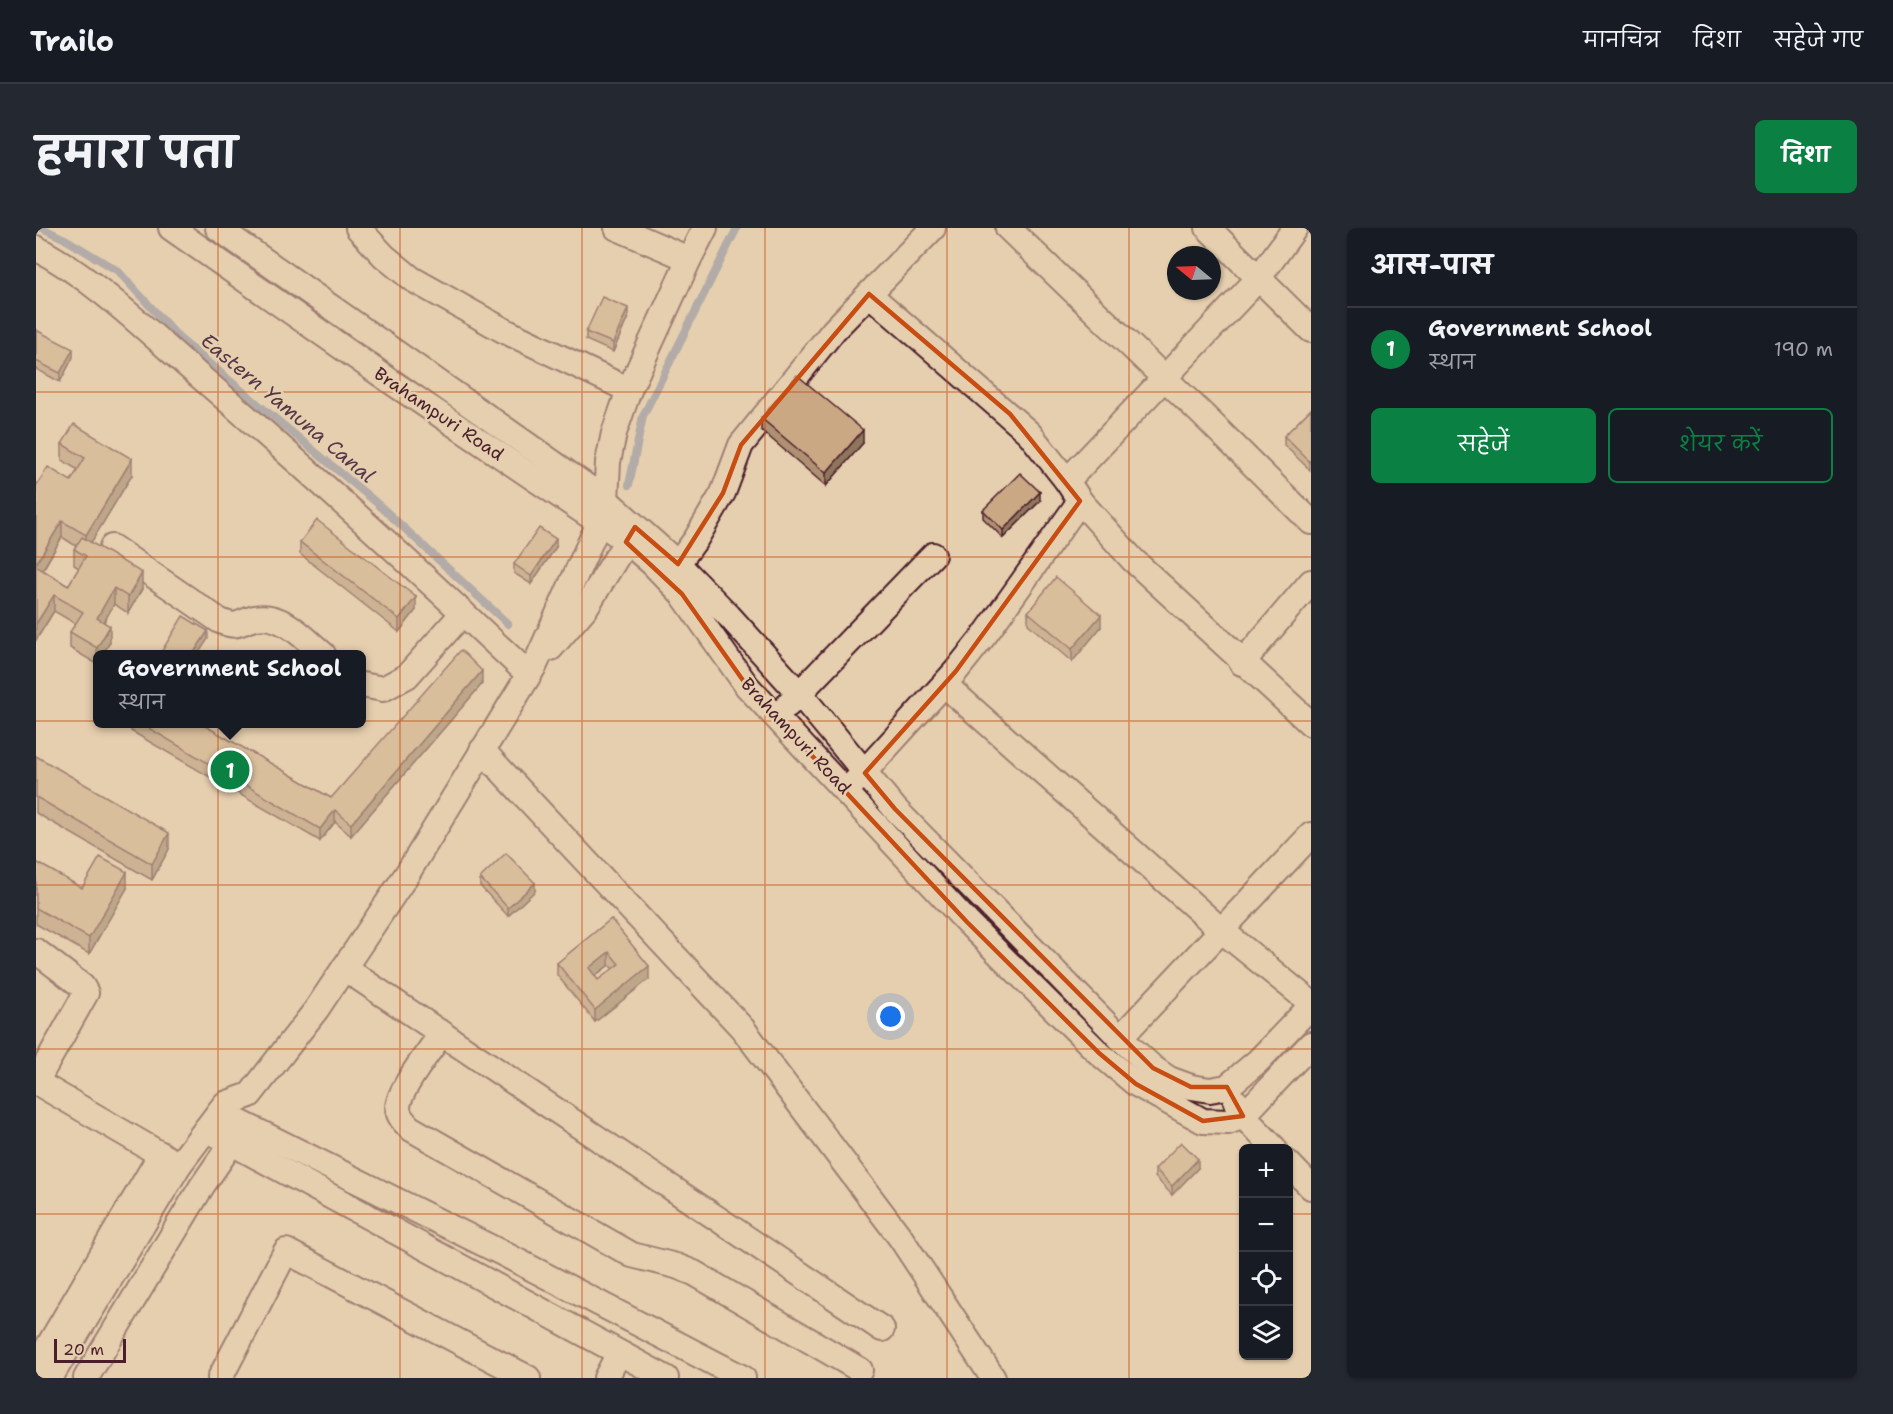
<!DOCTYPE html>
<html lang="hi">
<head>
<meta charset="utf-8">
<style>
	body { margin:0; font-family:"Shantell Sans","Playpen Sans Deva",sans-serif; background:#242831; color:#f1f3f6 }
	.controls { position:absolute; right:18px; bottom:18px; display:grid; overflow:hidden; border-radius:9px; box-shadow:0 2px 4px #0004 }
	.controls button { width:54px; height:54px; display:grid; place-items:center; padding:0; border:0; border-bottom:2px solid #363941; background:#171b24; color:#f1f3f6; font:30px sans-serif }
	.compass { position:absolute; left:1131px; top:18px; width:54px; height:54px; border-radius:50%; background:#171b24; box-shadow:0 2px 4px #0004; rotate:289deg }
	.scale { position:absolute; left:18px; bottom:15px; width:72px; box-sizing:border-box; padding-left:6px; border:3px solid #4a1f2b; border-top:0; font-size:16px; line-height:21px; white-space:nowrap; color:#4a1f2b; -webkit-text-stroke:4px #e6cfaf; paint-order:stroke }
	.you { position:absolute; left:855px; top:789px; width:21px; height:21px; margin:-15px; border:4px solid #fff; border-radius:50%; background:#1a73e8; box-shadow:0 0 0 9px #1a73e833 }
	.badge { display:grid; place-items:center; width:39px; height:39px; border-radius:50%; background:#0b8043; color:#fff; font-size:20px; font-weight:700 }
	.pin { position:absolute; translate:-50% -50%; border:3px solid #fff; box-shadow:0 2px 6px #0006 }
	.popup { position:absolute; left:57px; top:422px; width:273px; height:78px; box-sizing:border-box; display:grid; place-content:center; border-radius:9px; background:#171b24; filter:drop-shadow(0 2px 4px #0005); font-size:20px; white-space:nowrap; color:#9ea1a6 }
	.popup b { font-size:22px; color:#f1f3f6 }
	.popup::after { content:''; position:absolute; left:50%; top:100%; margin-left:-12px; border:12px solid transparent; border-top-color:#171b24 }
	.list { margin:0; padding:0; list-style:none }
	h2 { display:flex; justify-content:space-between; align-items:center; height:78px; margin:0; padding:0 24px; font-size:26px }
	h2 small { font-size:20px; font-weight:400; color:#9ea1a6 }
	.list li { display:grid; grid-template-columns:39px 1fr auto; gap:18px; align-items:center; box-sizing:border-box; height:84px; padding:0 24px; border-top:2px solid #363941 }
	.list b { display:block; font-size:22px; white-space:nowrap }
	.list p { margin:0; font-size:20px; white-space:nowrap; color:#9ea1a6 }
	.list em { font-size:20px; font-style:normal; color:#9ea1a6 }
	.actions { display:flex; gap:12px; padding:18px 24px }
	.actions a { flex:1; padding:14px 0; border:2px solid #0b8043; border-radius:9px; text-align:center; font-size:21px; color:#0b8043 }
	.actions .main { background:#0b8043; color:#fff }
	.icon { flex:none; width:33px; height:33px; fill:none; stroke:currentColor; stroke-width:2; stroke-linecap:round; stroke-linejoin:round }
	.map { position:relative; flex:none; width:1275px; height:1150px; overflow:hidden; border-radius:9px }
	header { display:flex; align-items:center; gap:36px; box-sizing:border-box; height:84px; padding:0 30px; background:#171b24; border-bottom:2px solid #363941 }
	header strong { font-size:28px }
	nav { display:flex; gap:33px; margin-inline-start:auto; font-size:21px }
	.intro { display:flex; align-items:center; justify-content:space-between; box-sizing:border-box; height:144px; padding:0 36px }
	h1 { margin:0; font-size:42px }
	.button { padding:15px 27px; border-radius:9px; background:#0b8043; color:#fff; font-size:21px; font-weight:700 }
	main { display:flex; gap:36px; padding:0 36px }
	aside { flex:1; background:#171b24; border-radius:9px; box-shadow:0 2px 4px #0004 }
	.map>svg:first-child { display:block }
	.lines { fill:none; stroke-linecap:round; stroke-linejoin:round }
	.stream { stroke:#737f9e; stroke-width:8 }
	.minor-casing { stroke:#4a1f2b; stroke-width:28 }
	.minor { stroke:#e6cfaf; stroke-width:24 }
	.wall { fill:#af9072; stroke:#4a1f2b; stroke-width:1.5; fill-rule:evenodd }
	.shaded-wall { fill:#8e765c; stroke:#4a1f2b; stroke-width:1.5 }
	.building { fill:#cba884; stroke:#4a1f2b; stroke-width:1.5; fill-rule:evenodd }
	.marked { fill:none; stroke:#c84d12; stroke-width:4.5; stroke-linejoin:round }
	.grid { fill:none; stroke:#c84d12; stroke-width:1.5; stroke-opacity:0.55 }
	.labels { text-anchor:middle; stroke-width:5; stroke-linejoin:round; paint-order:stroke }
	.street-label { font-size:18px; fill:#4a1f2b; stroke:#e6cfaf }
	.water-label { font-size:20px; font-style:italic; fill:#543748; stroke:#e6cfaf }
</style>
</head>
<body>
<header>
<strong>Trailo</strong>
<nav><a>मानचित्र</a><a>दिशा</a><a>सहेजे गए</a></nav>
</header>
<div class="intro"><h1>हमारा पता</h1><a class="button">दिशा</a></div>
<main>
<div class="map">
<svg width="1275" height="1150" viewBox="0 0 1275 1150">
	<rect width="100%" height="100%" fill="#e6cfaf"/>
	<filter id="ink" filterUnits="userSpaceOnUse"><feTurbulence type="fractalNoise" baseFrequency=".0167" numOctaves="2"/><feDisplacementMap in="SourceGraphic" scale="12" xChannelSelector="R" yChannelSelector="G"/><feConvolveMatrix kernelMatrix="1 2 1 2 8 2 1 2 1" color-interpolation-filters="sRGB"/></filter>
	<g filter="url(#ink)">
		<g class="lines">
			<!-- stream -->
			<g class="stream">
				<path d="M6 0 29 11 82 43 144 111 342 276 472 396"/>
				<path d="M593 257 607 188 701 0"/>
			</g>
			<!-- minor casing -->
			<g class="minor-casing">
				<g id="minor">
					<path d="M135 0 360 157 588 311 616 335 646 366 711 458 931 694 1063 825 1100 856 1167 893 1192 894 1207 888 1275 816"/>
					<path d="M182 0 570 272 642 336 693 388 769 472 859 581 1084 810 1117 840 1133 851 1155 859 1174 862 1191 859 1222 833 1275 778"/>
					<path d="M322 0 348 28 376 51 467 102 593 162"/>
					<path d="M581 0 653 31"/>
					<path d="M972 0 1167 187 1275 294"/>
					<path d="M1172 0 1275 102"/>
					<path d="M0 20C60 52 110 102 161 146 274 243 384 344 492 446"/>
					<path d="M833 66 993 205 1031 253 1044 273 1097 332 1275 496"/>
					<path d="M1031 253 1222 51 1259 0"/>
					<path d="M76 319 184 393C203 401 202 394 219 390 246 384 269 411 287 426"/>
					<path d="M632 349 660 311 687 265 705 217 798 102 897 0"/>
					<path d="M515 420 550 379 598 301"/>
					<path d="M1206 435 1275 354"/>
					<path d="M326 457 347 461 371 448 427 385"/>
					<path d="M909 457 1185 702 1275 775"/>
					<path d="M752 477 897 327"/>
					<path d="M446 522 707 801 864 1009 957 1150"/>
					<path d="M818 555 920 443 951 404 1044 273"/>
					<path d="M0 723 46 758 50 765 0 854 143 937"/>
					<path d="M308 740 846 1101"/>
					<path d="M406 805C395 821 362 862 362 880 362 888 368 894 374 900L596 1027 640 1038 658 1045 824 1142"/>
					<path d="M1084 810 1275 607"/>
					<path d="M1200 874 1207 888 1238 920"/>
					<path d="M183 884 466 1025 707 1150"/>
					<path d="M170 901 630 1150"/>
					<path d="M1252 935 1275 959"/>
					<path d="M0 1139 125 926"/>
					<path d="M14 1150 143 937 189 876 214 867 280 782 371 646 499 437 563 295 570 272 572 234 578 205 593 162 653 31 669 0"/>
					<path d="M50 1150 166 958 204 903"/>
					<path d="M184 1150 250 1023 492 1150"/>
					<path d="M570 1150 583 1125"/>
				</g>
			</g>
			<!-- minor -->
			<use href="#minor" class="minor"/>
		</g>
		<!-- wall -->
		<g class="wall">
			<path d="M592 89 577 124 550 112V104Z"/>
			<path d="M0 102 37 129 24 154 0 141Z"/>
			<path d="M1275 181 1274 242 1248 217V208Z"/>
			<path d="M725 190 827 215 790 258 725 202Z"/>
			<path d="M26 216 96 247 55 314 106 361 92 385 78 376 68 394 74 414 67 426H62L61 436 34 420V404L40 396 18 383 0 412V258L35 253 42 242 26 232ZM26 309 40 318 38 321V337L43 340 32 358 7 342Z"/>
			<path d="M1004 273 967 310 947 290V282Z"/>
			<path d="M264 314 380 382 363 404 264 326Z"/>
			<path d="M520 319 495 356 478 345V336Z"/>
			<path d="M992 384 1065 399 1036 434 992 396Z"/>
			<path d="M446 456 315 608 299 594 284 613 95 503V495H164L295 570Z"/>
			<path d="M0 528 133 621 116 652 0 585Z"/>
			<path d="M0 634 46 660H91L53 726 0 696Z"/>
			<path d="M444 650 499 663 472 688 444 658Z"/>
			<path d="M575 691 613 751 559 794 521 747V735ZM573 737 577 741 562 752 559 748Z"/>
			<path d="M1162 940 1136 967 1119 949V941Z"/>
		</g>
		<!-- shaded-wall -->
		<g class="shaded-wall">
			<path d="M592 80V89L577 124V115Z"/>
			<path d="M37 121V129L24 154V145Z"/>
			<path d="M827 202V215L790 258V245Z"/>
			<path d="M96 231V247L50 323V307Z"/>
			<path d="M1004 264V273L967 310V302Z"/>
			<path d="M26 293V309L0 353V336Z"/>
			<path d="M520 311V319L495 356V348Z"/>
			<path d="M106 345V361L92 385V369Z"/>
			<path d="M78 360V376L61 406V390Z"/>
			<path d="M18 367V383L0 412V396Z"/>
			<path d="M380 369V382L363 404V391Z"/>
			<path d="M1065 387V399L1036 434V421Z"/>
			<path d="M74 398V414L67 426H62V434L61 436V420Z"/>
			<path d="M172 403V411L162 426H157Z"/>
			<path d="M446 443V456L315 608V596Z"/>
			<path d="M299 582V594L284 613V601Z"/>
			<path d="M133 605V621L116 652V636Z"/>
			<path d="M91 644V660L53 726V710Z"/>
			<path d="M499 655V663L472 688V680Z"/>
			<path d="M573 724V737L553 752V740Z"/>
			<path d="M613 738V751L559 794V782Z"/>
			<path d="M1162 931V940L1136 967V958Z"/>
		</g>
		<!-- building -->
		<g class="building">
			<path d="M566 69 592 80 577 115 550 104Z"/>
			<path d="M0 102 37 121 24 145 0 133Z"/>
			<path d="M761 147 827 202 790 245 725 190Z"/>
			<path d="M1275 181V233L1274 234 1248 208Z"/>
			<path d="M38 196 96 231 50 307 26 293 0 336V258L12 239 35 253 49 230 26 216Z"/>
			<path d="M984 245 1004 264 967 302 947 282Z"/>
			<path d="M281 292 380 369 363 391 264 314Z"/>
			<path d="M503 300 520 311 495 348 478 336Z"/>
			<path d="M46 309 106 345 92 369 78 360 61 390 74 398 61 420 34 404 47 384 18 367 0 396V338L32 358 50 328 38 321Z"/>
			<path d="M1020 349 1065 387 1036 421 992 384Z"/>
			<path d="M147 388 172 403 157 426H124Z"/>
			<path d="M425 422 446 443 315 596 299 582 284 601 104 495H164L295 570Z"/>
			<path d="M0 528 133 605 116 636 0 569Z"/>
			<path d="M470 625 499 655 472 680 444 650Z"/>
			<path d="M64 629 91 644 53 710 0 680V634L46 660Z"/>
			<path d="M575 691 613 738 559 782 521 735ZM573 724 583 736 562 752 553 740Z"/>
			<path d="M1145 914 1162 931 1136 958 1119 941Z"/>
		</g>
	</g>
	<!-- marked area -->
	<path d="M0 0H1275V1150H0ZM833 66 974 186 1044 273 920 443 829 545 859 581 1117 840 1155 859H1191L1207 888 1167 893 1100 856 1063 825 931 694 711 458 646 366 590 314 599 299 642 336 687 265 705 217Z" fill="#e6cfaf" fill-opacity=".55" fill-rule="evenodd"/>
	<path class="marked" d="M833 66 974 186 1044 273 920 443 829 545 859 581 1117 840 1155 859H1191L1207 888 1167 893 1100 856 1063 825 931 694 711 458 646 366 590 314 599 299 642 336 687 265 705 217Z"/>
	<!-- grid -->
	<path class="grid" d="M182 0V1150M364 0V1150M546 0V1150M729 0V1150M911 0V1150M1093 0V1150M0 164H1275M0 329H1275M0 493H1275M0 657H1275M0 821H1275M0 986H1208M1252 986H1275"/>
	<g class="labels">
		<!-- street labels -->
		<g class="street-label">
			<text transform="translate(403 186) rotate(34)" y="6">Brahampuri Road</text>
			<text transform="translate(760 508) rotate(47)" y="6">Brahampuri Road</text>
		</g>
		<!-- water labels -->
		<g class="water-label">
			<text transform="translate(252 180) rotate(40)" y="7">Eastern Yamuna Canal</text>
		</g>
	</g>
</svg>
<div class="controls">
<button>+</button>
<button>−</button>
<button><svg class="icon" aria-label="locate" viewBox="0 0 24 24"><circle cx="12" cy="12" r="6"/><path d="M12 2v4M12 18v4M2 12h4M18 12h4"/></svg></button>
<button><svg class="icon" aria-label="layers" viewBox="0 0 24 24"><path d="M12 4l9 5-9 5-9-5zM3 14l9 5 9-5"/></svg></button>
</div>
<svg class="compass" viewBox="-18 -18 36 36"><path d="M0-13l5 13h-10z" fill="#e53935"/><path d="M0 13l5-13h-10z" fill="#9ea1a6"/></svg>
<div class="scale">20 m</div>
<div class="you"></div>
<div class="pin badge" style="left:194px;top:542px">1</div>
<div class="popup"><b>Government School</b>स्थान</div>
</div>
<aside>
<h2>आस-पास<small></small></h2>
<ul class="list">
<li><span class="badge">1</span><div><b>Government School</b><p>स्थान</p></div><em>190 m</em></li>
</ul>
<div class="actions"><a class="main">सहेजें</a><a>शेयर करें</a></div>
</aside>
</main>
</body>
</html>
